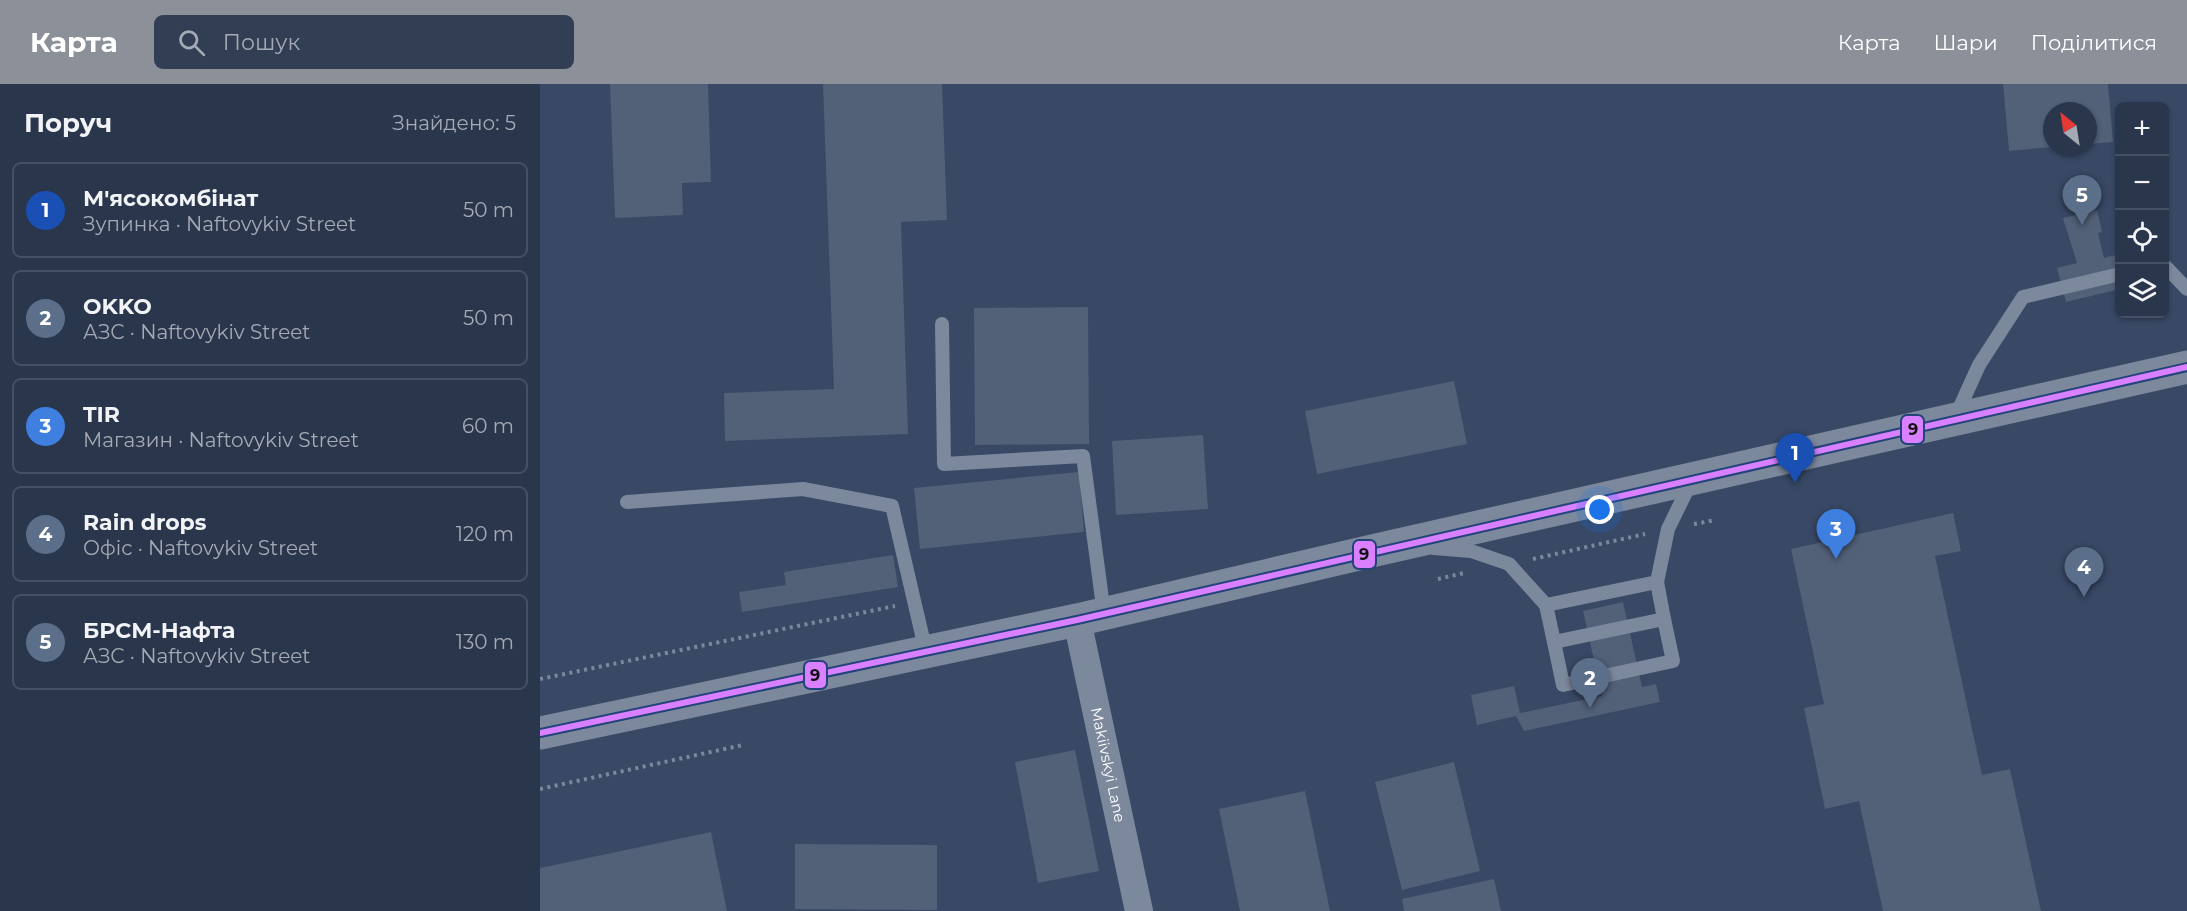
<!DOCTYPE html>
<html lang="uk">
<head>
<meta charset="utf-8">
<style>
	body { margin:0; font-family:Montserrat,sans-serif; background:#323e53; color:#f1f3f6 }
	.controls { position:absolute; right:18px; top:18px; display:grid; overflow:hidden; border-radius:9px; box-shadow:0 2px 4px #0004 }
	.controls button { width:54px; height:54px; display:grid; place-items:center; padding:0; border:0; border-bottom:2px solid #465064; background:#2a364c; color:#f1f3f6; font:30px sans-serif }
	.compass { position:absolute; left:1503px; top:18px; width:54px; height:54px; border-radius:50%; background:#2a364c; box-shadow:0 2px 4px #0004; rotate:330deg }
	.you { position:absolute; left:1060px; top:426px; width:21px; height:21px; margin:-15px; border:4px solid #fff; border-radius:50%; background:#1a73e8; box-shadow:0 0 0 9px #1a73e833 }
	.badge { display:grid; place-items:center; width:39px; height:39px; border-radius:50%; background:#8c9099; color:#fff; font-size:20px; font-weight:700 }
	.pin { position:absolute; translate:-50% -50px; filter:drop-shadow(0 2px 3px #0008) }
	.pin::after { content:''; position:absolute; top:32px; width:21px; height:18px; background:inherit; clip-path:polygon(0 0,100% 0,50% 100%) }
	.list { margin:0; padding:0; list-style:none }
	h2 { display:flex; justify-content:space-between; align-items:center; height:78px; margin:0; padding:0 24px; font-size:26px }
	h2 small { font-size:20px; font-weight:400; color:#a5abb5 }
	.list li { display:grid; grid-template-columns:39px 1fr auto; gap:18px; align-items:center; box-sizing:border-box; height:96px; margin:0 12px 12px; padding:0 12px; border:2px solid #465064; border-radius:9px }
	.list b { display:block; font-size:22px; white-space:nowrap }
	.list p { margin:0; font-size:20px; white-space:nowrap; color:#a5abb5 }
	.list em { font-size:20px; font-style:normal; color:#a5abb5 }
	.icon { flex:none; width:33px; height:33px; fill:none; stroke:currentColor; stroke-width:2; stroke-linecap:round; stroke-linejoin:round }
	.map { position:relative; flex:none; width:1647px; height:827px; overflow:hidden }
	header { display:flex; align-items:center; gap:36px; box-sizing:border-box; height:84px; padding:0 30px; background:#8c9099; color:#fff }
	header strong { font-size:28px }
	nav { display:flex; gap:33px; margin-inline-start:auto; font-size:21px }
	.search { width:420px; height:54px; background:#323e53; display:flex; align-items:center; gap:15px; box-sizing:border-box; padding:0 21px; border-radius:9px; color:#a5abb5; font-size:22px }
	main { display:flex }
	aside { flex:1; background:#2a364c }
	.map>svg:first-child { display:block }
	.building { fill:#526078 }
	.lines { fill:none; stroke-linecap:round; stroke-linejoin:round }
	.path { stroke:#7c889c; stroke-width:4; stroke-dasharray:3 4.5; stroke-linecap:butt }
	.service { stroke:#7c889c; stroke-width:14 }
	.minor { stroke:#7c889c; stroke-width:28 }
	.tertiary { stroke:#7c889c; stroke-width:33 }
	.bus-1-casing { stroke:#244379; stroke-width:10 }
	.bus-1 { stroke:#d880ff; stroke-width:6 }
	.labels { text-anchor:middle; stroke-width:5; stroke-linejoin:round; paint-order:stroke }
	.street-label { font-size:15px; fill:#fff; stroke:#244379 }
	.line-badge { stroke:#244379; stroke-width:2 }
	.pale-badge-label { font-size:16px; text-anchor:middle; font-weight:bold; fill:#111 }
</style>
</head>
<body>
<header>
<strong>Карта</strong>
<div class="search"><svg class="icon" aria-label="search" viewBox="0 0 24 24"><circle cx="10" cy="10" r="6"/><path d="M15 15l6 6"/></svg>Пошук</div>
<nav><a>Карта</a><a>Шари</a><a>Поділитися</a></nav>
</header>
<main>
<aside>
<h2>Поруч<small>Знайдено: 5</small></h2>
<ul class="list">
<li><span class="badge" style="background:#1a4fb4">1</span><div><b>М'ясокомбінат</b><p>Зупинка · Naftovykiv Street</p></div><em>50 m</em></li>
<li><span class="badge" style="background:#5c6f8a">2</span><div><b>OKKO</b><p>АЗС · Naftovykiv Street</p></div><em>50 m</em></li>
<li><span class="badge" style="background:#3f7fe0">3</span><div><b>TIR</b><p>Магазин · Naftovykiv Street</p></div><em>60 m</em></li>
<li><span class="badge" style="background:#5c6f8a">4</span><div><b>Rain drops</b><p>Офіс · Naftovykiv Street</p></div><em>120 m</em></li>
<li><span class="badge" style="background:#5c6f8a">5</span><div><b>БРСМ-Нафта</b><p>АЗС · Naftovykiv Street</p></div><em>130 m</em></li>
</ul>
</aside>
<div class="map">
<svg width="1647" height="827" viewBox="0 0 1647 827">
	<rect width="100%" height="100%" fill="#384865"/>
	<!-- building -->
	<g class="building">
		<path d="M70 0H168L171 98 142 99 143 131 75 134Z"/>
		<path d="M283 0H402L407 136 361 138 368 350 185 357 184 309 294 305Z"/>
		<path d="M1463 0H1568L1573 58 1548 60V27H1512V63L1469 67Z"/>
		<path d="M1557 126 1562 148 1558 149 1564 174 1580 170V205L1526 218 1517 184 1537 179 1523 134Z"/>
		<path d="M548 223 549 360 435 361 434 224Z"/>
		<path d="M914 297 927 360 777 390 765 327Z"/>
		<path d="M663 351 668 425 576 431 572 357Z"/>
		<path d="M539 388 544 448 380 465 374 404Z"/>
		<path d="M1413 429 1421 467 1395 472 1442 691 1470 685 1501 827H1343L1319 717 1285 725 1264 624 1284 620 1251 465Z"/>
		<path d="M353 471 358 503 202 528 199 508 246 501 244 488Z"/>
		<path d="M1083 518 1102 603 1116 600 1120 618 984 647 976 632 937 641 931 611 974 602 980 629 1062 612 1043 527Z"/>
		<path d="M535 666 559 787 498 799 475 678Z"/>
		<path d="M914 678 940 787 862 806 835 698Z"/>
		<path d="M765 707 790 827H700L679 725Z"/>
		<path d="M171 748 187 827H0V784Z"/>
		<path d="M255 760 397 761V826L255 825Z"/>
		<path d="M954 795 961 827H864L862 815Z"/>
	</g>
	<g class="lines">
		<!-- path -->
		<g class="path">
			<path d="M1154 440 1176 436"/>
			<path d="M993 475 1105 450"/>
			<path d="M898 495 924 489"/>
			<path d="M0 595 355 522"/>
			<path d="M0 705 203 661"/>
		</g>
		<!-- service -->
		<g class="service">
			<path d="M1624 181 1647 205"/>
			<path d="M402 240 404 380 543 372 564 530"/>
			<path d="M1415 334 1439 281 1483 213 1580 190"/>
			<path d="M87 418 263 405 352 422 386 568"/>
			<path d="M894 464 931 467 969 480 1006 521 1117 498 1128 445 1151 398"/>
			<path d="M1006 521 1014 558 1124 535 1117 498"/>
			<path d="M1014 558 1023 601 1133 577 1124 535"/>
		</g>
		<!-- minor -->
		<path class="minor" id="s1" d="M537 536 599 827"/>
		<!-- tertiary -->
		<path class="tertiary" d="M0 649 537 536 836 466 1647 283"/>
		<!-- bus-1 casing -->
		<g class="bus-1-casing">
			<path id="bus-1" d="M0 649 537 536 1647 283"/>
		</g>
		<!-- bus-1 -->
		<use href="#bus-1" class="bus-1"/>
	</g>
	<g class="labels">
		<!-- street labels -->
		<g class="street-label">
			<text dy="5" stroke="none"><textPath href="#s1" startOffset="148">Makiivskyi Lane</textPath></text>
		</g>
	</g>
	<g class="line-badge">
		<rect x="1361" y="331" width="23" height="29" rx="6" fill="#d880ff"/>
		<rect x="813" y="456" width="23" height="29" rx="6" fill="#d880ff"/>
		<rect x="264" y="577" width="23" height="28" rx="6" fill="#d880ff"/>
	</g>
	<g class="pale-badge-label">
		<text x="1373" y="351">9</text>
		<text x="824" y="476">9</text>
		<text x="275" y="597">9</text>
	</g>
</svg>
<div class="controls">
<button>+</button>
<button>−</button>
<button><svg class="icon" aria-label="locate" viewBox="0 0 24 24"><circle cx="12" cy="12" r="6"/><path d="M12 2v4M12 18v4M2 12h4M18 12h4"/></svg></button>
<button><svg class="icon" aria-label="layers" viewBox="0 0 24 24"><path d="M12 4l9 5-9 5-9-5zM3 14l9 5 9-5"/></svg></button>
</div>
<svg class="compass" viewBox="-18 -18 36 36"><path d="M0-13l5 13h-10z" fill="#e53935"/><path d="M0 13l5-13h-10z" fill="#a5abb5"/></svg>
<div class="you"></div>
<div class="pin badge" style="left:1255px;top:399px;background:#1a4fb4">1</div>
<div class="pin badge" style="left:1050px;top:624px;background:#5c6f8a">2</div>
<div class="pin badge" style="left:1296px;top:475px;background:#3f7fe0">3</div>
<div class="pin badge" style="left:1544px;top:513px;background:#5c6f8a">4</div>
<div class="pin badge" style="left:1542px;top:141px;background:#5c6f8a">5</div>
</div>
</main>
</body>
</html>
